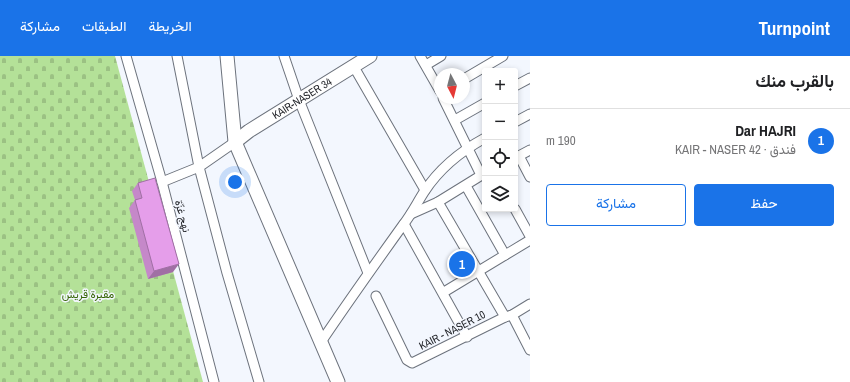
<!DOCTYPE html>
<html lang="ar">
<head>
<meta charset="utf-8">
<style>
	body { margin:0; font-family:"Archivo Narrow",Vazirmatn,sans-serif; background:#f2f2f2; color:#202124; direction:rtl }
	.controls { position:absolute; right:12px; top:12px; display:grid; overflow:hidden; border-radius:4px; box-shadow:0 2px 6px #0003 }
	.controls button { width:36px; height:36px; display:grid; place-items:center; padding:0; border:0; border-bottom:1px solid #e0e0e0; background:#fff; color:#202124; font:20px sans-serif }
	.compass { position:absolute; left:434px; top:12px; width:36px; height:36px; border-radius:50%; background:#fff; box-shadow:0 2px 6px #0003; rotate:173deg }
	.you { position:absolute; left:235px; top:126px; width:14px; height:14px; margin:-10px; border:3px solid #fff; border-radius:50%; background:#1a73e8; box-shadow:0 0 0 6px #1a73e833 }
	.badge { display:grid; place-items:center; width:26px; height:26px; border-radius:50%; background:#1a73e8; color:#fff; font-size:13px; font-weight:700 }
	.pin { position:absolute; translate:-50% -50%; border:2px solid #fff; box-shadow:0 1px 4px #0006 }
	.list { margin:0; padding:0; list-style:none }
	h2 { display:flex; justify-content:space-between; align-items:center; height:52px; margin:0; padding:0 16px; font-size:17px }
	h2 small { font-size:13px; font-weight:400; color:#757577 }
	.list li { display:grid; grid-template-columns:26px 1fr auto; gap:12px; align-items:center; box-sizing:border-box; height:64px; padding:0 16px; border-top:1px solid #e0e0e0 }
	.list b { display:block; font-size:15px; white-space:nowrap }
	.list p { margin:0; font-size:13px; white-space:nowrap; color:#757577 }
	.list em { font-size:13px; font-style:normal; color:#757577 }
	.actions { display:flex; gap:8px; padding:12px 16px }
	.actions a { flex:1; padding:9px 0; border:1px solid #1a73e8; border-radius:4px; text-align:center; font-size:14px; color:#1a73e8 }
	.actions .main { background:#1a73e8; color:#fff }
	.icon { flex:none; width:22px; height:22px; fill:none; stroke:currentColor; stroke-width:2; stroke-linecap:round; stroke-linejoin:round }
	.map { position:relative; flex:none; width:530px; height:326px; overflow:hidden; direction:ltr }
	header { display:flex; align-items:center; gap:24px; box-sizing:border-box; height:56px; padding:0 20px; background:#1a73e8; color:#fff }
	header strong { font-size:19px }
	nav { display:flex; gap:22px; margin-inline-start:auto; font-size:14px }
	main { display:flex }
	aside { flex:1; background:#fff }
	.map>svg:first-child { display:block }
	.cemetery { fill:url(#cemetery-stones) }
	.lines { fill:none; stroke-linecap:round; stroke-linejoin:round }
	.street-casing { stroke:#6d737d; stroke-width:11 }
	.secondary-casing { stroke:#6d737d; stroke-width:15 }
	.street { stroke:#fff; stroke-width:9 }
	.secondary { stroke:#fff; stroke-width:13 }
	.wall { fill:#c588c9 }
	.shaded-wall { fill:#a06fa4 }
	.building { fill:#e59eea; stroke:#a06fa4 }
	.labels { text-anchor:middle; stroke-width:3; stroke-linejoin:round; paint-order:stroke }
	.street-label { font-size:11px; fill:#26282d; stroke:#f3f7fe }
	.park-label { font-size:11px; fill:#366505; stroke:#f3f7fe }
</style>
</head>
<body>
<header>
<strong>Turnpoint</strong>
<nav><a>الخريطة</a><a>الطبقات</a><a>مشاركة</a></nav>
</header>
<main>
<aside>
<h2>بالقرب منك<small></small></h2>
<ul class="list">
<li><span class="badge">1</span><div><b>Dar HAJRI</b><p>فندق · KAIR - NASER 42</p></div><em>190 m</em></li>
</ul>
<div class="actions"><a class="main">حفظ</a><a>مشاركة</a></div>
</aside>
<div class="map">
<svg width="530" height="326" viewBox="0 0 530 326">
	<defs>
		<pattern id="cemetery-stones" width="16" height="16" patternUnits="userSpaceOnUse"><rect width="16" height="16" fill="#b4e198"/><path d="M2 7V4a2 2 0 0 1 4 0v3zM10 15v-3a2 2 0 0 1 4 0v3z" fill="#9bc183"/></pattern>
	</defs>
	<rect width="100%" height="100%" fill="#f3f7fe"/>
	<!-- cemetery -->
	<path class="cemetery" d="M0 0H115L203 326H0Z"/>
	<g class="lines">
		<!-- street casing -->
		<g class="street-casing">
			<g id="street">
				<path d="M126 0 162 126 214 326"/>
				<path d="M284 0 299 44 368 217"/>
				<path d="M420 0 440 35"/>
				<path d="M426 9 441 0"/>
				<path d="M354 11 425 134"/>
				<path d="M464 23 503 0"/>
				<path d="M515 30 530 22"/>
				<path d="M443 42 481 119"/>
				<path d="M455 64 485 47"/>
				<path d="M515 66 530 58"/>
				<path d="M235 86 199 111 227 217 259 326"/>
				<path d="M519 100 530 121"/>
				<path d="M515 102 530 94"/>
				<path d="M162 126 199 111 177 0"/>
				<path d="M466 130 505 199"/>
				<path d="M438 146 505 261"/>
				<path d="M515 153 530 180"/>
				<path d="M411 158 438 146 485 117"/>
				<path d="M404 168 467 281"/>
				<path d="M444 236 530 184"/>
				<path d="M376 240 407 304 412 307 505 261 512 259 530 248"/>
				<path d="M512 259 530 294"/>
				<path d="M321 286C348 246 375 208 403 169 411 159 417 147 424 136 439 113 461 95 485 82"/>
			</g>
		</g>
		<!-- secondary casing -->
		<g class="secondary-casing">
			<g id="secondary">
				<path d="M227 0 235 86 338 326"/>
				<path id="s1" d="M235 86 249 75 370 0"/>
			</g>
		</g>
		<!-- street -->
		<use href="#street" class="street"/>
		<!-- secondary -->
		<use href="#secondary" class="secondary"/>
	</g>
	<!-- wall -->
	<path class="wall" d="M138 127 173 216 148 223 129 152 135 144 132 135Z"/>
	<!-- shaded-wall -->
	<path class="shaded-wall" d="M179 208 173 216 148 223 154 215Z"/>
	<!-- building -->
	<path class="building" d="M155 122 179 208 154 215 135 144 142 142 138 127Z"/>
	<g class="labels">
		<!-- street labels -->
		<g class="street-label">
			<text dy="4" stroke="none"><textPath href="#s1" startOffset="80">KAIR-NASER 34</textPath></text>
			<text transform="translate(183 160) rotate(75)" y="4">نهج غزّة</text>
			<text transform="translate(452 274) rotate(-27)" y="4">KAIR - NASER 10</text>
		</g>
		<!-- park labels -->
		<g class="park-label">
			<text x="88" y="242">مقبرة قريش</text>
		</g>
	</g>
</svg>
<div class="controls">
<button>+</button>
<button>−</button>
<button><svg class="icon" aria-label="locate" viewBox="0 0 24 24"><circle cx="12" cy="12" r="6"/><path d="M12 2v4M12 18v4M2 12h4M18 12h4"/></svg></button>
<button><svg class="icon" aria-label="layers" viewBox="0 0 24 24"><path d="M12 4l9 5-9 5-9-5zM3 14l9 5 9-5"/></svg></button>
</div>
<svg class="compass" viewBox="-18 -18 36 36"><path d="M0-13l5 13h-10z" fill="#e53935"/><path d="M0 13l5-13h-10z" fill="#757577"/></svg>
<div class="you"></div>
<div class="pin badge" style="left:462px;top:208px">1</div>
</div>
</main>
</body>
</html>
